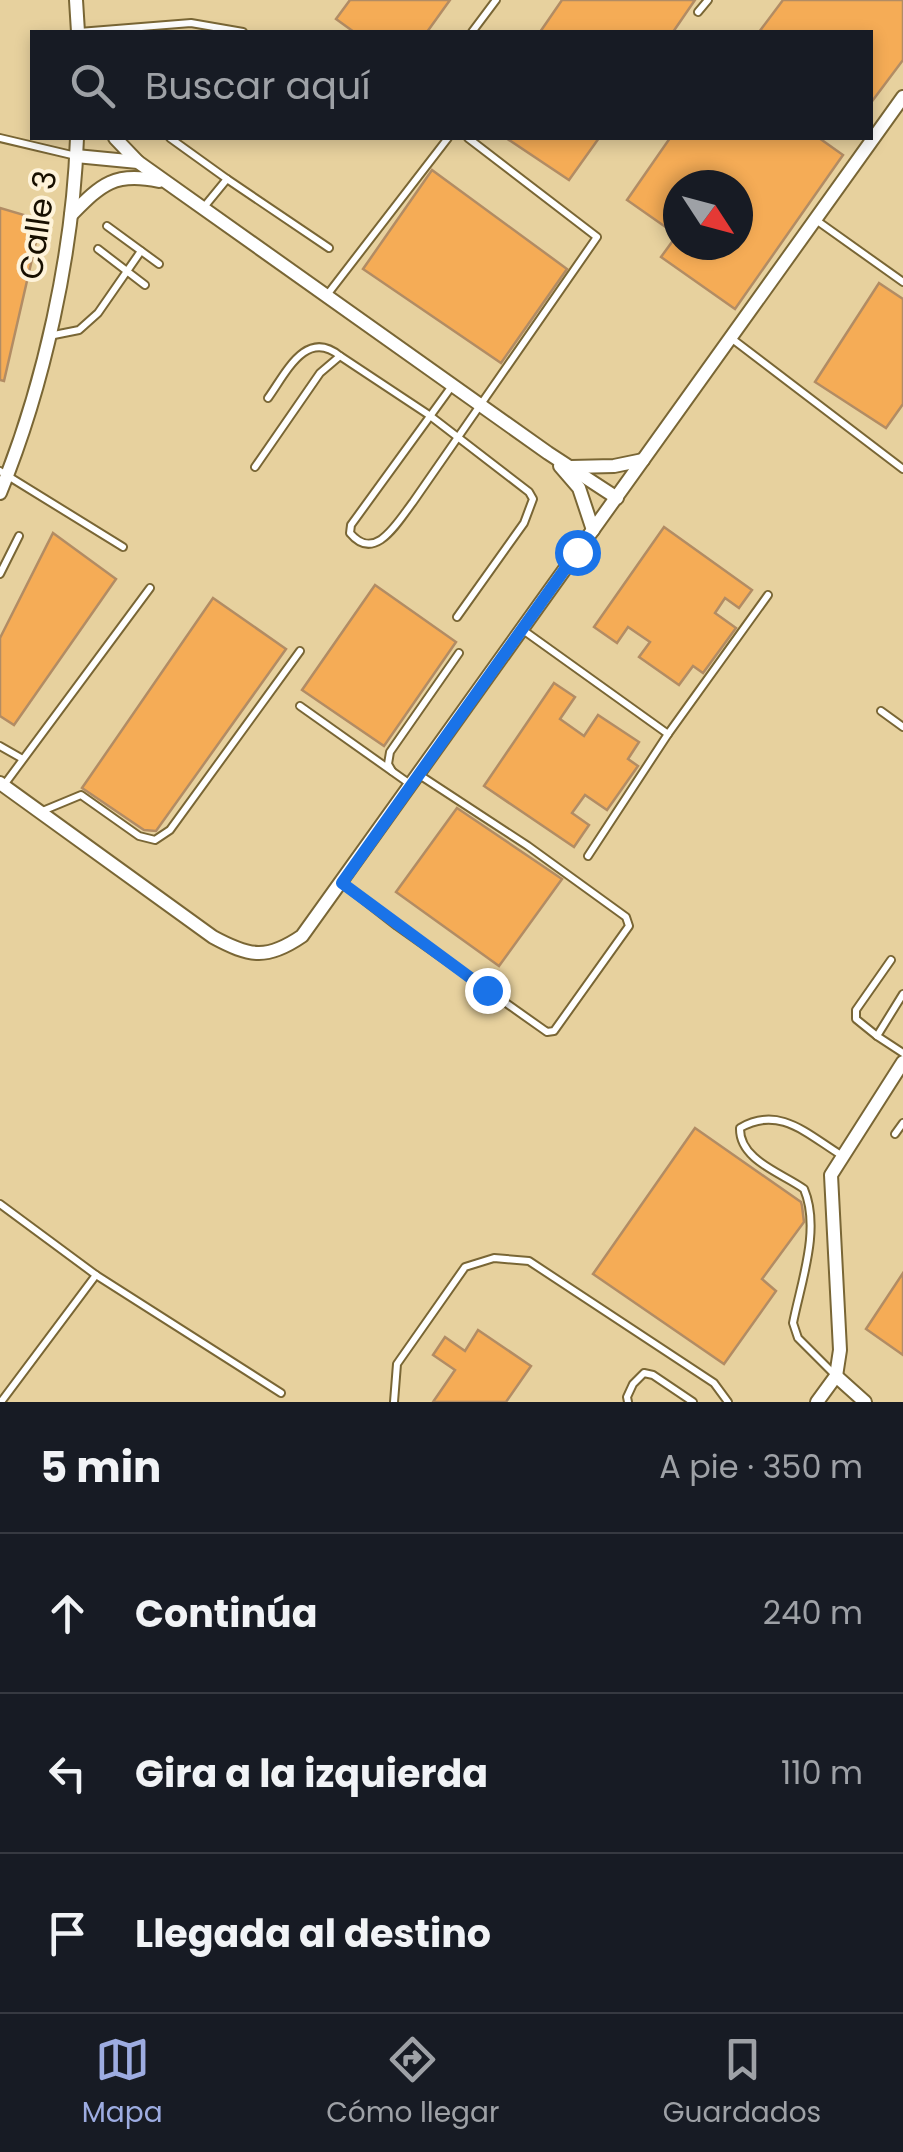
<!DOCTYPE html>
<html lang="es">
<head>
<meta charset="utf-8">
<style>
	body { margin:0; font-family:Poppins,sans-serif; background:#20242c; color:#f1f3f6 }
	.compass { position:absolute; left:663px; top:170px; width:90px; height:90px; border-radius:50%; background:#171b24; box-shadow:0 5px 15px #0003; rotate:126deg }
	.stop { position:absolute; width:30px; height:30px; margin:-22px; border:8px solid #1a73e8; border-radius:50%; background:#fff }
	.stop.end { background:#1a73e8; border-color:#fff; box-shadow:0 2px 10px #0008 }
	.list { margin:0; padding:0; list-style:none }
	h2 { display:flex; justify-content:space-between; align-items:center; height:130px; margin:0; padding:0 40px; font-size:42px }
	h2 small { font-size:32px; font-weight:400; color:#9ea1a6 }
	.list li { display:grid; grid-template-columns:65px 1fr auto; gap:30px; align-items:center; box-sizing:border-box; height:160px; padding:0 40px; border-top:2px solid #363941 }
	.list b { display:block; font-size:38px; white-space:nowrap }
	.list em { font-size:32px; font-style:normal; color:#9ea1a6 }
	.icon { flex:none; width:55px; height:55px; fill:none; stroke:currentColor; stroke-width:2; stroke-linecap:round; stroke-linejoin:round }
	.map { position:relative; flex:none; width:903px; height:1402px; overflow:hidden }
	.search { position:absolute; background:#171b24; box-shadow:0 5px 15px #0003; left:30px; right:30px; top:30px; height:110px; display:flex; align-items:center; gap:25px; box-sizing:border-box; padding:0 35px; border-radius:0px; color:#9ea1a6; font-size:38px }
	.sheet { height:610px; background:#171b24 }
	nav { display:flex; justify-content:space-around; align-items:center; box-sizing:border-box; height:140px; border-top:2px solid #363941; background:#171b24; font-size:28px; color:#9ea1a6 }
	nav a { display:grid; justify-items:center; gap:5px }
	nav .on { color:#9dace1 }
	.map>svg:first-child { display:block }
	.building { fill:#f5ac56; stroke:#b28c64; stroke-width:2.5; fill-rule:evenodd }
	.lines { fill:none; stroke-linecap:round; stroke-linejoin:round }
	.lane-casing { stroke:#796635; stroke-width:10 }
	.street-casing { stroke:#796635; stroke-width:16 }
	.lane { stroke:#fff; stroke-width:6 }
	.street { stroke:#fff; stroke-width:12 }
	.route { stroke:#1a73e8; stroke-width:12 }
	.labels { text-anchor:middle; stroke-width:8; stroke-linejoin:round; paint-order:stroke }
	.street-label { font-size:32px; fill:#170f00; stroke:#fef3da }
</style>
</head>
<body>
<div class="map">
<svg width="903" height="1402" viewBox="0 0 903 1402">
	<rect width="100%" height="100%" fill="#e7d19e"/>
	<!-- building -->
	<g class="building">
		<path d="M350 0H450L427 32H354L336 19Z"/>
		<path d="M562 0H695L673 32H540Z"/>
		<path d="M783 0H903V60L870 104V32H759Z"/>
		<path d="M506 138H599L569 180Z"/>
		<path d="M670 138H819L843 155 735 309 661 257 677 235 627 200ZM678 185H738V245H678Z"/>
		<path d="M432 170 567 269 501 363 363 269Z"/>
		<path d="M0 208 41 220 4 381 0 380Z"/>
		<path d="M879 283 903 299V404L886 428 815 382Z"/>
		<path d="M664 527 752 590 739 608 725 598 715 613 736 628 703 673 693 666 679 685 639 657 650 642 628 627 617 643 594 627Z"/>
		<path d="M53 533 116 579 14 725 0 716V638Z"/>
		<path d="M375 585 456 642 384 746 302 690Z"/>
		<path d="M213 598 286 649 156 831 144 830 82 788Z"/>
		<path d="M554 683 575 697 560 719 584 736 598 715 639 742 628 759 638 766 607 810 585 795 572 813 589 825 574 847 484 786Z"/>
		<path d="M457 808 562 879 499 966 396 892Z"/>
		<path d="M695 1128 801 1202 802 1206 804 1222 762 1279 776 1291 724 1364 593 1274Z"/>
		<path d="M903 1273V1355L866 1329Z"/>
		<path d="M478 1330 531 1366 506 1402H433L455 1370 433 1355 445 1337 465 1351Z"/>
	</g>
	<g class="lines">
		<!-- lane casing -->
		<g class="lane-casing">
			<g id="lane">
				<path d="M698 12 708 0"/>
				<path d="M79 32 191 23 243 32"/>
				<path d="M472 32 496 0"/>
				<path d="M0 138 76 156"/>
				<path d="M170 138 227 179"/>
				<path d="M204 207 227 179 329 248"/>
				<path d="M816 220 903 282"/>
				<path d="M107 226 159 264"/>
				<path d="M98 249 145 285"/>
				<path d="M327 295 448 138"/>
				<path d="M49 336 79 330 98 313 141 251"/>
				<path d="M731 338 903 469"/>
				<path d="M452 386 351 525 350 533C375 563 397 523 413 502L597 237 468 138"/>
				<path d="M268 398C286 373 306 328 340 356"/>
				<path d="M255 467 320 373 340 356 429 415 529 492 533 499 524 523 457 617"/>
				<path d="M0 471 123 547"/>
				<path d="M0 574 19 536"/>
				<path d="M523 630 668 734 768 595"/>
				<path d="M300 706 410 784"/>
				<path d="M881 711 903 727"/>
				<path d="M0 746 21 758"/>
				<path d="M392 771 388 764 390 752 459 653"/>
				<path d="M4 785 150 588"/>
				<path d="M40 812 81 795 139 836 155 840 170 830 300 651"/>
				<path d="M588 856 668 734"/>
				<path d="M342 883 397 926 547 1032 554 1031 629 926 626 917 528 846 418 774"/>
				<path d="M903 994 877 1036 903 1053"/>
				<path d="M877 1036 856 1019V1010L891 960"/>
				<path d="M895 1134 903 1123"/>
				<path d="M0 1204 96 1275"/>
				<path d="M835 1375 798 1338 793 1323C801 1282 821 1229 804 1189 782 1173 739 1160 740 1128 779 1105 807 1134 841 1155"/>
				<path d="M1 1402 96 1275 281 1393"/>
				<path d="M394 1402 397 1364 465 1267 494 1258 529 1261 714 1383 728 1402"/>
				<path d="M628 1402 627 1397 633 1384 644 1373 653 1375 693 1402"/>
			</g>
		</g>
		<!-- street casing -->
		<g class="street-casing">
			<g id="street">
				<path d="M76 0 78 32"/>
				<path d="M115 138 138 162"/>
				<path d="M76 156 138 162 548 453 617 498"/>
				<path d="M71 215C101 185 114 171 159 181"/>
				<path d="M560 466 579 488 593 530"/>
				<path d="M571 467 614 466 643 460"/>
				<path d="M0 493C44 386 73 253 77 138"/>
				<path d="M0 783 213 937C250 957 267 960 302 936L903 97"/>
				<path d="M836 1376 865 1402"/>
				<path d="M817 1402 836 1376 840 1350 831 1175 903 1062"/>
			</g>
		</g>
		<!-- lane -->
		<use href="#lane" class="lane"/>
		<!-- street -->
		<use href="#street" class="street"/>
	</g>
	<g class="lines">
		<!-- route -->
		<path class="route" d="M487 990 342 883 577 552"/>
	</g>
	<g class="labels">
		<!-- street labels -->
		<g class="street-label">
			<text transform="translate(38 225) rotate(-82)" y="11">Calle 3</text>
		</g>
	</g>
</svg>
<svg class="compass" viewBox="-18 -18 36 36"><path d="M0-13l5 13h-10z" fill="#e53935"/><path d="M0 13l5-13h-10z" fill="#9ea1a6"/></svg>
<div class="stop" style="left:577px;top:552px"></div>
<div class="stop end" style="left:487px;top:990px"></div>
<div class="search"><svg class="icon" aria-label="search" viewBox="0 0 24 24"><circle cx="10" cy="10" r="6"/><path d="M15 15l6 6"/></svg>Buscar aquí</div>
</div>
<section class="sheet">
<h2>5 min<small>A pie · 350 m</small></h2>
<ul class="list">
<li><svg class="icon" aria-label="ahead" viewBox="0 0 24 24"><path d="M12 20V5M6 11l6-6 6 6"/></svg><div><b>Continúa</b></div><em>240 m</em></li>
<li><svg class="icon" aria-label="left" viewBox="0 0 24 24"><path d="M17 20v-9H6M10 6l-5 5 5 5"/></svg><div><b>Gira a la izquierda</b></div><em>110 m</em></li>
<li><svg class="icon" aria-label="arrive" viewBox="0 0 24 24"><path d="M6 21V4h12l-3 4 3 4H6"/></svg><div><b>Llegada al destino</b></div></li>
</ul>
</section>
<nav>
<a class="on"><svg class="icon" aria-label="map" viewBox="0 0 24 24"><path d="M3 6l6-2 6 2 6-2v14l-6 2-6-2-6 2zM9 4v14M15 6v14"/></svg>Mapa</a>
<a><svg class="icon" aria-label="directions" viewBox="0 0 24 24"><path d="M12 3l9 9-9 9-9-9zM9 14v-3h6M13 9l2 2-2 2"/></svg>Cómo llegar</a>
<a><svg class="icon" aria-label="saved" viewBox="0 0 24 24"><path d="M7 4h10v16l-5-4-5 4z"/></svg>Guardados</a>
</nav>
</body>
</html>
